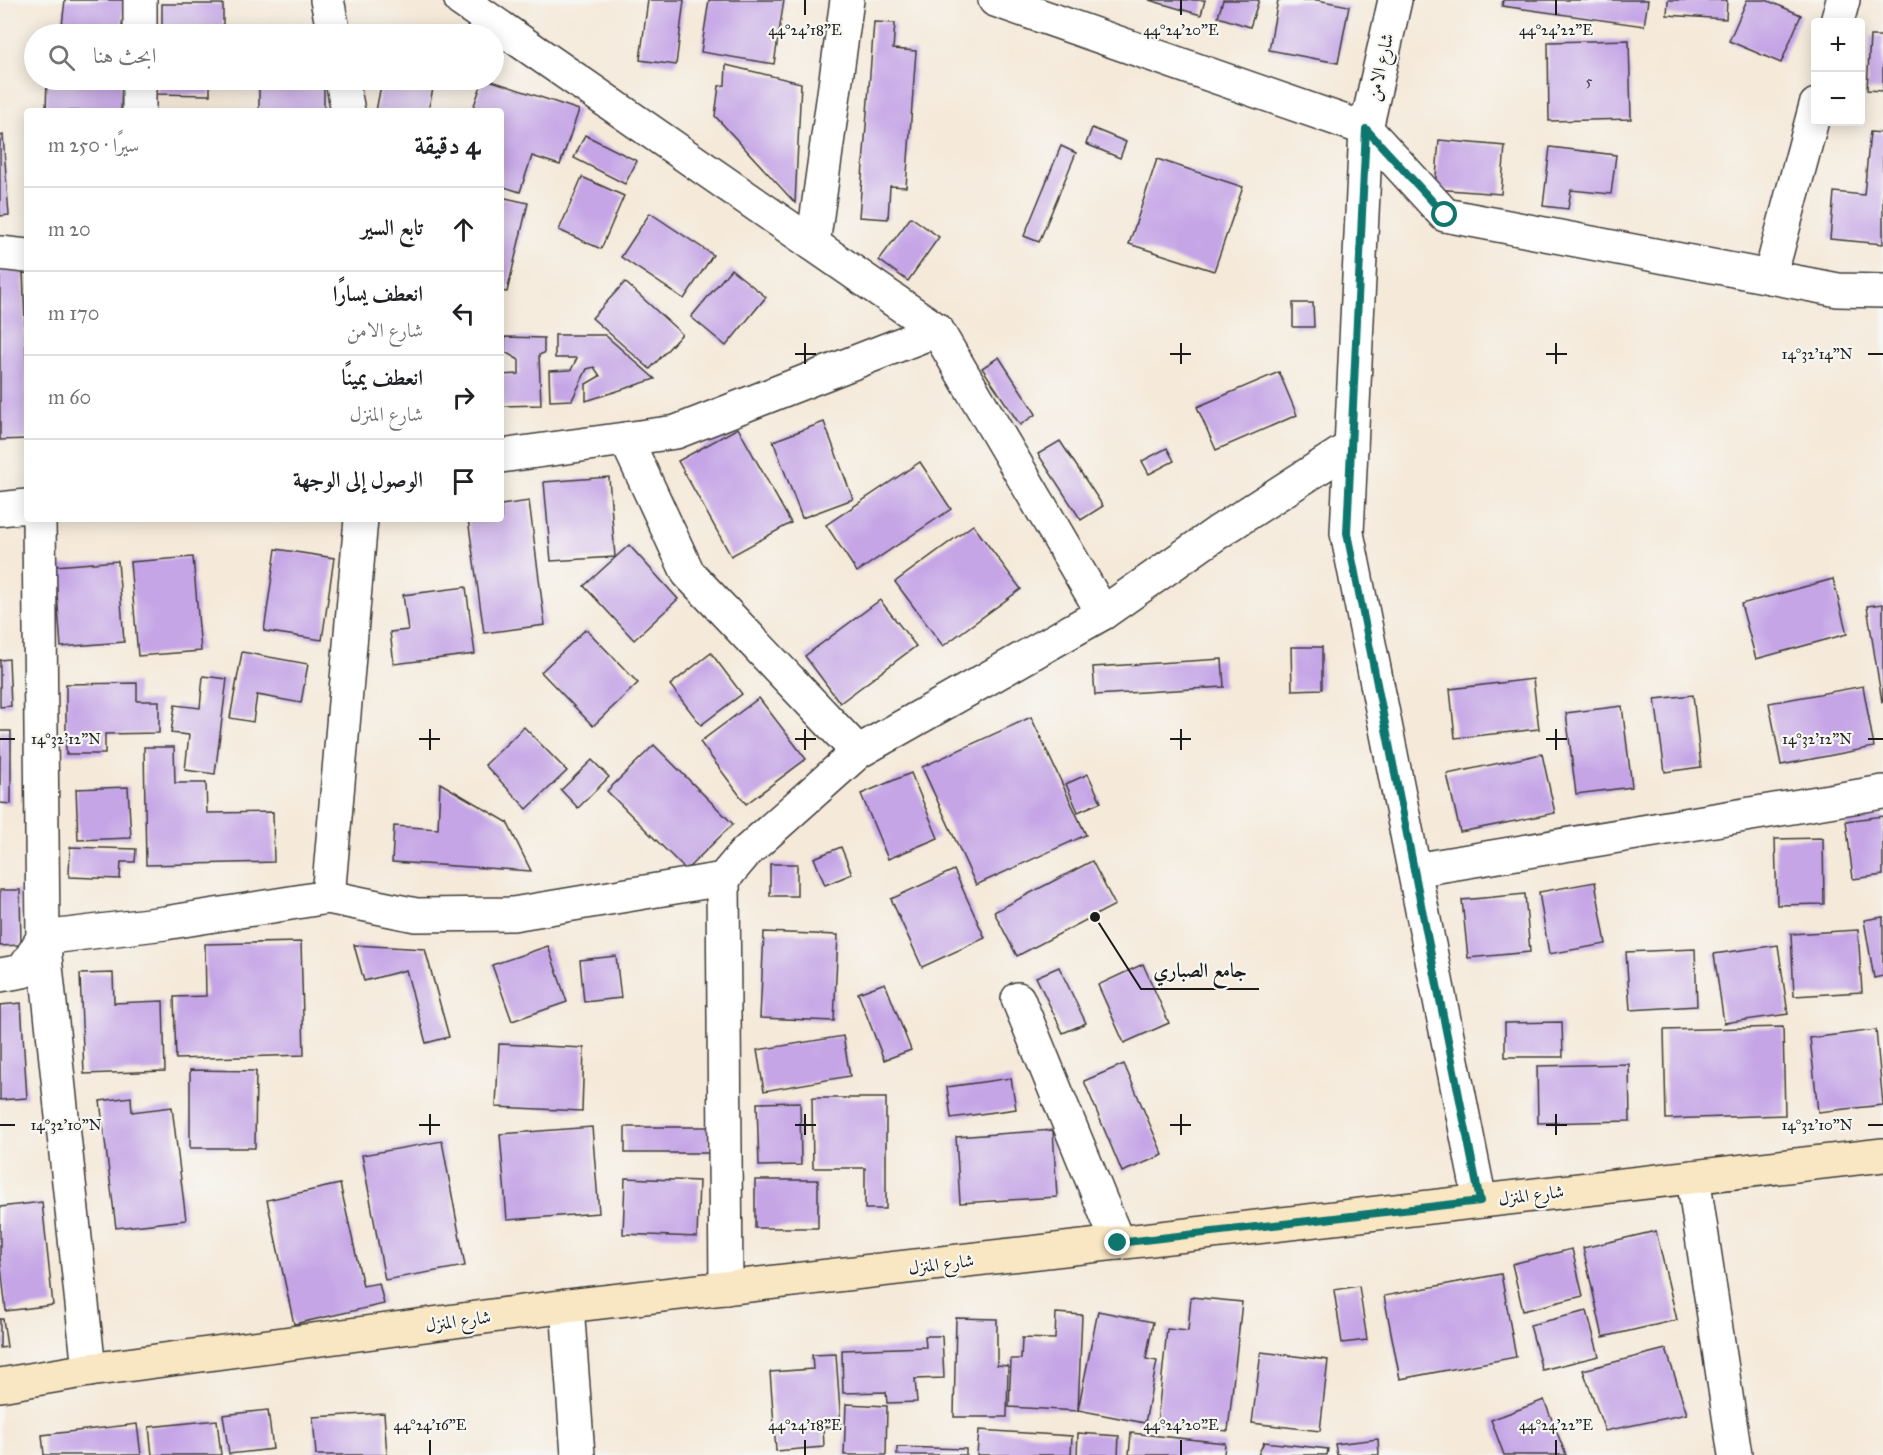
<!DOCTYPE html>
<html lang="ar">
<head>
<meta charset="utf-8">
<style>
	body { margin:0; font-family:"IM FELL Great Primer",Amiri,serif; background:#f2f2f2; color:#202124; direction:rtl }
	.controls { position:absolute; right:18px; top:18px; display:grid; overflow:hidden; border-radius:6px; box-shadow:0 3px 15px #0003 }
	.controls button { width:54px; height:54px; display:grid; place-items:center; padding:0; border:0; border-bottom:2px solid #e0e0e0; background:#fff; color:#202124; font:30px sans-serif }
	.stop { position:absolute; width:18px; height:18px; margin:-14px; border:4px solid #0f766e; border-radius:50%; background:#fff }
	.stop.end { background:#0f766e; border-color:#fff; box-shadow:0 2px 6px #0008 }
	.list { margin:0; padding:0; list-style:none }
	h2 { display:flex; justify-content:space-between; align-items:center; height:78px; margin:0; padding:0 24px; font-size:26px }
	h2 small { font-size:20px; font-weight:400; color:#757577 }
	.list li { display:grid; grid-template-columns:39px 1fr auto; gap:18px; align-items:center; box-sizing:border-box; height:84px; padding:0 24px; border-top:2px solid #e0e0e0 }
	.list b { display:block; font-size:22px; white-space:nowrap }
	.list p { margin:0; font-size:20px; white-space:nowrap; color:#757577 }
	.list em { font-size:20px; font-style:normal; color:#757577 }
	.icon { flex:none; width:33px; height:33px; fill:none; stroke:currentColor; stroke-width:2; stroke-linecap:round; stroke-linejoin:round }
	.map { position:relative; flex:none; width:1883px; height:1455px; overflow:hidden; direction:ltr }
	.search { position:absolute; background:#fff; box-shadow:0 3px 15px #0003; left:24px; top:24px; width:480px; height:66px; display:flex; align-items:center; gap:15px; box-sizing:border-box; padding:0 21px; border-radius:33px; color:#757577; font-size:22px }
	.panel { position:absolute; background:#fff; box-shadow:0 3px 15px #0003; left:24px; top:108px; width:480px; height:414px; border-radius:6px; direction:rtl }
	.map>svg:first-child { display:block }
	.building { fill:#c5a5e6 }
	.lines { fill:none; stroke-linecap:round; stroke-linejoin:round }
	.street-casing { stroke:#3d3b38; stroke-width:36 }
	.secondary-casing { stroke:#3d3b38; stroke-width:36 }
	.street { stroke:#fff; stroke-width:33 }
	.secondary { stroke:#f9e7c3; stroke-width:33 }
	.route { stroke:#0f766e; stroke-width:8 }
	.ticks { fill:none; stroke:#1c1c1c; stroke-width:2 }
	.labels { text-anchor:middle; stroke-width:4.5; stroke-linejoin:round; paint-order:stroke }
	.number-label { font-size:15px; fill:#463e4e }
	.street-label { font-size:18px; fill:#1c1c1c; stroke:#f6f6f2 }
	.ticks-label { font-size:15px; text-anchor:middle; fill:#1c1c1c; stroke:#f6f6f2; stroke-width:4.5; stroke-linejoin:round; paint-order:stroke }
	.leader { fill:none; stroke:#1c1c1c; stroke-width:2 }
	.callout-dot { fill:#1c1c1c; stroke:#f6f6f2; stroke-width:2 }
	.callout-label { font-size:20px; text-anchor:middle; font-weight:bold; fill:#1c1c1c; stroke:#f6f6f2; stroke-width:4.5; stroke-linejoin:round; paint-order:stroke }
</style>
</head>
<body>
<div class="map">
<svg width="1883" height="1455" viewBox="0 0 1883 1455">
	<rect width="100%" height="100%" fill="#f6f6f2"/>
	<filter id="ink" filterUnits="userSpaceOnUse"><feTurbulence type="fractalNoise" baseFrequency=".0167" numOctaves="2"/><feDisplacementMap in="SourceGraphic" scale="12" xChannelSelector="R" yChannelSelector="G"/><feConvolveMatrix kernelMatrix="1 2 1 2 8 2 1 2 1" color-interpolation-filters="sRGB"/></filter>
	<filter id="wash" filterUnits="userSpaceOnUse"><feTurbulence type="fractalNoise" baseFrequency=".008" numOctaves="4" result="noise"/><feDisplacementMap in="SourceGraphic" scale="24" xChannelSelector="R" yChannelSelector="G"/><feGaussianBlur stdDeviation="1.35" result="paint"/><feColorMatrix in="noise" values="0 0 0 0 0 0 0 0 0 0 0 0 0 0 0 0 0 1.4 0 .05"/><feComposite in="paint" operator="in"/></filter>
	<g filter="url(#wash)">
		<rect width="100%" height="100%" fill="#f5e9d9"/>
		<g id="blocks">
			<!-- building -->
			<g class="building">
				<path d="M65 0H125L121 34H61Z"/>
				<path d="M648 0H684L676 65 640 60Z"/>
				<path d="M709 0H784L774 64 701 52Z"/>
				<path d="M1149 0H1205L1201 15Z"/>
				<path d="M1223 0H1259L1250 27 1218 17Z"/>
				<path d="M1278 0H1317L1349 6 1338 63 1269 50Z"/>
				<path d="M1503 0H1648L1644 26 1502 6Z"/>
				<path d="M1668 0H1727L1726 19 1667 15Z"/>
				<path d="M1747 0H1766L1801 15 1781 63 1729 41Z"/>
				<rect x="162" y="4" width="61" height="30"/>
				<path d="M874 22 895 23 893 49 916 51 906 187 890 186 888 219 859 217Z"/>
				<path d="M1870 36H1883V91L1867 90Z"/>
				<path d="M1629 40 1631 119 1549 121 1548 42Z"/>
				<path d="M726 65 801 83 795 203 715 116 719 86 725 85Z"/>
				<path d="M47 80H122L121 111H46Z"/>
				<path d="M158 80H210V95L157 94Z"/>
				<rect x="259" y="80" width="65" height="31"/>
				<path d="M382 80H435L428 111H376Z"/>
				<path d="M483 80H489L579 110 560 165 532 156 520 192 501 186V111H472Z"/>
				<path d="M1092 128 1126 142 1120 158 1086 144Z"/>
				<path d="M1870 132 1883 133V244L1830 239 1834 192 1864 195Z"/>
				<path d="M3 135 9 215 0 216V136Z"/>
				<path d="M585 135 637 161 625 184 574 158Z"/>
				<path d="M1439 140 1505 146 1501 194 1435 189Z"/>
				<path d="M1061 146 1076 153 1039 242 1024 236Z"/>
				<path d="M1550 147 1616 155 1611 194 1571 190 1568 209 1543 206Z"/>
				<path d="M1157 159 1243 187 1214 271 1129 244Z"/>
				<path d="M582 177 624 196 601 249 559 230Z"/>
				<path d="M501 197 528 203 507 292 501 291Z"/>
				<path d="M650 213 713 255 684 299 621 257Z"/>
				<path d="M911 217 939 237 908 281 879 260Z"/>
				<path d="M23 269 27 375V439L0 440V270Z"/>
				<path d="M731 269 766 297 726 346 691 317Z"/>
				<path d="M625 282 682 334 650 369 592 318Z"/>
				<path d="M1293 303H1313L1314 327H1293Z"/>
				<path d="M555 335H605L655 379 586 401V384L600 376 594 367 587 369 572 400 550 401 549 371 571 370 577 358H555Z"/>
				<path d="M505 337 544 338V353L539 355 541 405 502 406 501 375 519 374V360L505 352Z"/>
				<path d="M999 357 1036 414 1020 425 982 368Z"/>
				<path d="M1279 372 1297 415 1216 450 1197 407Z"/>
				<path d="M824 422 853 499 802 518 773 441Z"/>
				<path d="M738 428 791 523 731 556 678 461Z"/>
				<path d="M1060 441 1103 506 1081 520 1038 454Z"/>
				<path d="M1167 448 1174 461 1149 474 1142 461Z"/>
				<path d="M920 462 951 509 857 572 826 525Z"/>
				<path d="M609 477 615 557 551 561 544 482Z"/>
				<path d="M529 501 545 625 484 633 468 519H501V505Z"/>
				<path d="M973 525 1021 589 943 646 895 582Z"/>
				<path d="M629 545 678 599 634 640 584 586Z"/>
				<path d="M276 549 334 558 322 640 264 631Z"/>
				<path d="M193 557 201 651 138 656 130 562Z"/>
				<path d="M118 561 124 642 61 647 55 566Z"/>
				<path d="M1833 579 1847 634 1756 659 1741 604Z"/>
				<path d="M466 587 475 654 394 664 390 632 408 630 403 595Z"/>
				<path d="M880 600 916 646 840 703 805 656Z"/>
				<path d="M1883 604V702H1882L1867 606Z"/>
				<path d="M586 629 638 683 593 726 541 672Z"/>
				<path d="M1291 647H1322V689L1292 690Z"/>
				<path d="M242 652 308 664 301 703 257 695 253 722 230 718Z"/>
				<path d="M711 653 742 694 701 725 670 685Z"/>
				<path d="M9 659 11 706 0 707V660Z"/>
				<path d="M1222 659 1224 687 1095 695 1093 667Z"/>
				<path d="M203 676 227 679 215 774 185 770 189 735 171 733 175 705 200 708Z"/>
				<path d="M1533 679 1539 729 1455 738 1450 689Z"/>
				<path d="M137 683V701H159V733L105 734V754H66V684Z"/>
				<path d="M1863 686 1874 747 1781 765 1769 703Z"/>
				<path d="M1693 695 1701 767 1665 772 1655 699Z"/>
				<path d="M759 698 806 759 746 804 700 742Z"/>
				<path d="M1622 706 1632 787 1576 794 1566 713Z"/>
				<path d="M1031 717 1086 835 976 885 922 767Z"/>
				<path d="M524 727 567 771 527 809 485 765Z"/>
				<path d="M0 731H11V804L0 803Z"/>
				<path d="M654 745 733 824 686 870 607 791Z"/>
				<path d="M144 747H174L175 783H206L207 813 273 812 274 862 146 865Z"/>
				<path d="M1542 754 1555 813 1460 832 1447 774Z"/>
				<path d="M592 760 609 777 578 808 561 790Z"/>
				<path d="M911 773 938 838 888 859 861 794Z"/>
				<path d="M1088 774 1101 802 1078 812 1066 784Z"/>
				<path d="M440 783 507 822 531 871 392 862 394 826 438 829Z"/>
				<path d="M128 787 131 838 78 840 76 789Z"/>
				<path d="M1883 816V875L1853 879 1846 821Z"/>
				<path d="M1823 838 1824 904 1777 905 1775 839Z"/>
				<path d="M70 847 136 849 135 862H121L120 879 69 877Z"/>
				<path d="M841 847 852 874 825 885 814 858Z"/>
				<path d="M1092 861 1115 905 1017 956 994 912Z"/>
				<rect x="770" y="864" width="27" height="32"/>
				<path d="M954 870 985 938 922 967 891 899Z"/>
				<path d="M1595 882 1606 944 1549 954 1539 892Z"/>
				<path d="M0 890H20L21 945 0 946Z"/>
				<path d="M1525 894 1530 952 1468 958 1462 900Z"/>
				<path d="M1883 917V976L1874 978 1864 920Z"/>
				<path d="M1858 930 1862 992 1794 996 1791 934Z"/>
				<path d="M764 932 838 935 834 1021 760 1018Z"/>
				<path d="M301 942 304 1055 176 1059 174 997 206 996 205 944Z"/>
				<path d="M354 945 425 949 449 1037 426 1043 406 970 364 981Z"/>
				<path d="M1778 945 1788 1014 1724 1023 1714 954Z"/>
				<path d="M548 946 567 1002 512 1021 492 965Z"/>
				<path d="M1695 949 1697 1006 1630 1010 1626 952Z"/>
				<path d="M616 956 621 998 584 1002 580 960Z"/>
				<path d="M1143 964 1169 1023 1124 1043 1098 985Z"/>
				<path d="M1059 967 1086 1023 1063 1033 1036 977Z"/>
				<path d="M113 973 114 1003 163 1001 165 1071 84 1074 80 974Z"/>
				<path d="M885 983 911 1050 884 1060 858 993Z"/>
				<path d="M21 1003 27 1098 0 1100V1005Z"/>
				<path d="M1562 1022 1563 1057H1505V1023Z"/>
				<path d="M1783 1027 1785 1115 1666 1119 1664 1030Z"/>
				<path d="M1876 1030 1883 1105 1818 1112 1810 1038Z"/>
				<path d="M843 1036 850 1076 764 1091 757 1050Z"/>
				<path d="M499 1044 584 1048 582 1111 496 1107Z"/>
				<path d="M1124 1064 1163 1155 1122 1172 1084 1081Z"/>
				<path d="M1629 1064 1630 1121 1538 1123 1537 1066Z"/>
				<path d="M190 1070 256 1071 255 1148H190Z"/>
				<path d="M1011 1078 1016 1109 951 1118 947 1087Z"/>
				<path d="M131 1097 132 1112 172 1107 186 1220 116 1228 100 1101Z"/>
				<path d="M812 1098H886V1209H865V1168H813Z"/>
				<path d="M800 1102 801 1165 759 1166 757 1103Z"/>
				<path d="M592 1127 599 1213 507 1220 500 1134Z"/>
				<rect x="625" y="1127" width="85" height="26"/>
				<path d="M1053 1130 1057 1197 960 1203 956 1137Z"/>
				<path d="M442 1141 465 1266 385 1280 362 1155Z"/>
				<path d="M625 1178 699 1181 697 1237 623 1234Z"/>
				<rect x="755" y="1180" width="63" height="48"/>
				<path d="M340 1184 363 1286 379 1283 384 1304 294 1324 267 1200Z"/>
				<path d="M42 1202 53 1305 6 1311 0 1258V1207Z"/>
				<path d="M1656 1231 1677 1320 1603 1337 1583 1248Z"/>
				<path d="M1572 1249 1583 1296 1523 1311 1512 1264Z"/>
				<path d="M1501 1274 1516 1357 1400 1379 1384 1296Z"/>
				<path d="M1359 1286 1367 1340 1342 1343 1334 1290Z"/>
				<path d="M1191 1297 1242 1302 1228 1431 1157 1424 1167 1329 1188 1331Z"/>
				<path d="M1098 1311 1153 1322 1146 1359 1157 1361 1145 1423 1078 1410Z"/>
				<path d="M1587 1311 1599 1356 1542 1370 1530 1325Z"/>
				<path d="M1056 1313 1082 1315 1078 1411 1009 1407 1011 1359H1021L1022 1338 1055 1339Z"/>
				<path d="M956 1318 997 1319V1365L1008 1366 1007 1417H954Z"/>
				<path d="M0 1319H3L7 1347 0 1348Z"/>
				<path d="M925 1336H942L944 1378 915 1379 917 1402 887 1403 886 1392 843 1393 842 1350 926 1347Z"/>
				<path d="M1666 1349 1687 1414 1605 1431 1583 1370Z"/>
				<path d="M1261 1352 1328 1360 1320 1431 1252 1423Z"/>
				<path d="M836 1354 841 1426 823 1427 824 1447 776 1451 770 1372 813 1369 812 1355Z"/>
				<path d="M1544 1400 1566 1455H1504L1491 1420Z"/>
				<path d="M846 1404 887 1406 886 1455H844Z"/>
				<path d="M268 1410 273 1449 229 1454 223 1415Z"/>
				<path d="M384 1413 387 1455H316L313 1417Z"/>
				<path d="M217 1420 221 1455H152L149 1427Z"/>
				<path d="M137 1424 141 1455H44L42 1435Z"/>
				<path d="M979 1430 1072 1436 1071 1455H977Z"/>
				<path d="M1078 1433 1119 1436 1118 1455H1077Z"/>
				<path d="M1131 1433 1225 1443 1224 1455H1129Z"/>
				<path d="M1378 1439 1379 1455H1337L1335 1444Z"/>
				<path d="M1264 1442 1328 1449 1327 1455H1258Z"/>
				<path d="M897 1447 966 1449V1455H897Z"/>
			</g>
		</g>
	</g>
	<g filter="url(#ink)">
		<use href="#blocks" fill-opacity="0" stroke="#3d3b38" stroke-width="1.5"/>
		<g class="lines">
			<!-- street casing -->
			<g class="street-casing">
				<g id="street">
					<path d="M327 0 334 34"/>
					<path d="M461 0 937 330 1103 613"/>
					<path d="M995 0 1366 129 1445 215 1838 290 1883 291"/>
					<path d="M1395 0 1366 129 1347 533 1480 1201"/>
					<path d="M1837 22 1843 0"/>
					<path d="M140 34V0"/>
					<path d="M342 80 348 111"/>
					<path d="M139 111V80"/>
					<path d="M813 244 847 0"/>
					<path d="M0 253 27 256"/>
					<path d="M1770 277 1816 105"/>
					<path d="M626 439 688 573 858 752"/>
					<path d="M501 456 676 432 937 330"/>
					<path d="M0 509 27 506"/>
					<path d="M39 519 43 938 89 1370"/>
					<path d="M1414 870 1883 792"/>
					<path d="M723 879 726 1288"/>
					<path d="M328 897 361 519"/>
					<path d="M0 975 23 971 43 938 165 923 328 897 416 915 513 914 723 879 745 853 858 752 1103 613 1217 533 1351 447"/>
					<path d="M1018 999 1118 1243"/>
					<path d="M1693 1177 1735 1455"/>
					<path d="M567 1306 578 1455"/>
				</g>
			</g>
			<!-- secondary casing -->
			<g class="secondary-casing">
				<path id="secondary" d="M0 1385 89 1370 567 1306 1883 1155"/>
			</g>
			<!-- street -->
			<use href="#street" class="street"/>
			<!-- secondary -->
			<use href="#secondary" class="secondary"/>
		</g>
	</g>
	<g class="lines" filter="url(#ink)">
		<!-- route -->
		<path class="route" d="M1118 1243 1480 1201 1347 533 1366 129 1445 215"/>
	</g>
	<!-- ticks -->
	<path class="ticks" d="M805 0V15M1181 0V15M1556 0V15M805 343V364M1181 343V364M1556 343V364M795 354H816M1170 354H1191M1546 354H1567M1868 354H1883M430 729V750M805 729V750M1181 729V750M1556 729V750M0 739H15M419 739H440M795 739H816M1170 739H1191M1546 739H1567M1868 739H1883M430 1114V1135M805 1114V1135M1181 1114V1135M1556 1114V1135M0 1125H15M419 1125H440M795 1125H816M1170 1125H1191M1546 1125H1567M1868 1125H1883M430 1440V1455M805 1440V1455M1181 1440V1455M1556 1440V1455"/>
	<g class="labels">
		<!-- number labels -->
		<g class="number-label">
			<text x="1589" y="86">5</text>
		</g>
		<!-- street labels -->
		<g class="street-label">
			<text transform="translate(1380 67) rotate(-77)" y="6">شارع الامن</text>
			<text transform="translate(1531 1195) rotate(-7)" y="6">شارع المنزل</text>
			<text transform="translate(941 1264) rotate(-7)" y="6">شارع المنزل</text>
			<text transform="translate(458 1321) rotate(-8)" y="6">شارع المنزل</text>
		</g>
	</g>
	<g class="ticks-label">
		<text x="805" y="35">44°24'18"E</text>
		<text x="1181" y="35">44°24'20"E</text>
		<text x="1556" y="35">44°24'22"E</text>
		<text x="1817" y="359">14°32'14"N</text>
		<text x="66" y="744">14°32'12"N</text>
		<text x="1817" y="744">14°32'12"N</text>
		<text x="66" y="1130">14°32'10"N</text>
		<text x="1817" y="1130">14°32'10"N</text>
		<text x="430" y="1430">44°24'16"E</text>
		<text x="805" y="1430">44°24'18"E</text>
		<text x="1181" y="1430">44°24'20"E</text>
		<text x="1556" y="1430">44°24'22"E</text>
	</g>
	<!-- callouts -->
	<path class="leader" d="M1095 917L1141 989H1259"/>
	<circle class="callout-dot" cx="1095" cy="917" r="6"/>
	<g class="callout-label">
		<text x="1200" y="977">جامع الصباري</text>
	</g>
</svg>
<div class="controls">
<button>+</button>
<button>−</button>
</div>
<div class="stop" style="left:1445px;top:215px"></div>
<div class="stop end" style="left:1118px;top:1243px"></div>
<div class="search"><svg class="icon" aria-label="search" viewBox="0 0 24 24"><circle cx="10" cy="10" r="6"/><path d="M15 15l6 6"/></svg>ابحث هنا</div>
<section class="panel">
<h2>4 دقيقة<small>سيرًا · 250 m</small></h2>
<ul class="list">
<li><svg class="icon" aria-label="ahead" viewBox="0 0 24 24"><path d="M12 20V5M6 11l6-6 6 6"/></svg><div><b>تابع السير</b></div><em>20 m</em></li>
<li><svg class="icon" aria-label="left" viewBox="0 0 24 24"><path d="M17 20v-9H6M10 6l-5 5 5 5"/></svg><div><b>انعطف يسارًا</b><p>شارع الامن</p></div><em>170 m</em></li>
<li><svg class="icon" aria-label="right" viewBox="0 0 24 24"><path d="M7 20v-9h11M14 6l5 5-5 5"/></svg><div><b>انعطف يمينًا</b><p>شارع المنزل</p></div><em>60 m</em></li>
<li><svg class="icon" aria-label="arrive" viewBox="0 0 24 24"><path d="M6 21V4h12l-3 4 3 4H6"/></svg><div><b>الوصول إلى الوجهة</b></div></li>
</ul>
</section>
</div>
</body>
</html>
